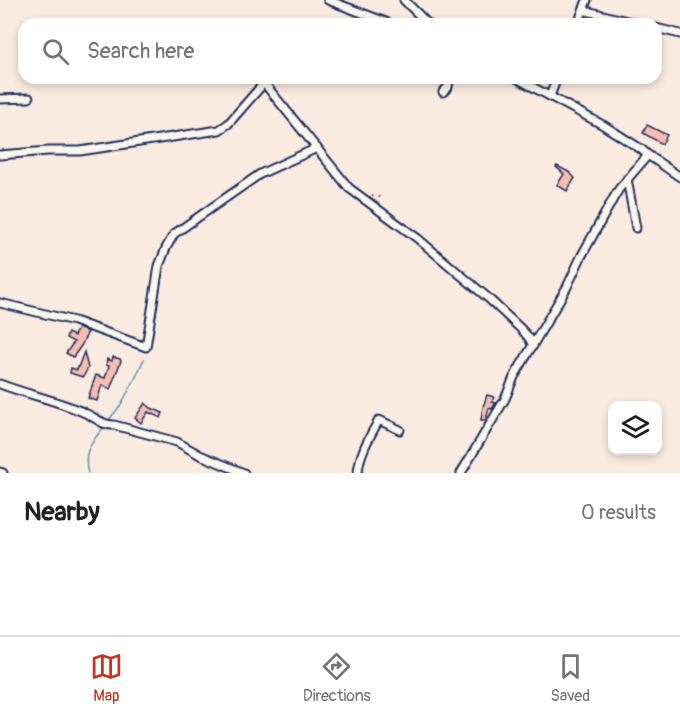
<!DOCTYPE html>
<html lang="en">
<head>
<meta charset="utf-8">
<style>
	body { margin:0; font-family:Pangolin,sans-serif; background:#f6f6f6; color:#202124 }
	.controls { position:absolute; right:18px; bottom:18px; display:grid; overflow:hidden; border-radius:12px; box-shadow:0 3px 9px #0003 }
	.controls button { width:54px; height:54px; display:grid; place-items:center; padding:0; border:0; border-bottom:2px solid #e0e0e0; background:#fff; color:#202124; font:30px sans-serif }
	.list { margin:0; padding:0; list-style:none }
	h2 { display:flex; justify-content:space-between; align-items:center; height:78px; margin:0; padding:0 24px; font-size:26px }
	h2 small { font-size:20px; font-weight:400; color:#757577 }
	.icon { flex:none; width:33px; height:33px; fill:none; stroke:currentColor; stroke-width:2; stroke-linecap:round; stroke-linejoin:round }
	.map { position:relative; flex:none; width:680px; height:473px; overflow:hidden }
	.search { position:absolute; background:#fff; box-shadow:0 3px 9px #0003; left:18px; right:18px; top:18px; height:66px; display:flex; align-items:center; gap:15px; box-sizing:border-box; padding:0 21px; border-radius:18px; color:#757577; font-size:22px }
	.sheet { height:162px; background:#fff }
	nav { display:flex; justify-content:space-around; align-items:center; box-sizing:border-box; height:84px; border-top:2px solid #e0e0e0; background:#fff; font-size:16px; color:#757577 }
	nav a { display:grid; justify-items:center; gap:3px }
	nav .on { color:#c8321e }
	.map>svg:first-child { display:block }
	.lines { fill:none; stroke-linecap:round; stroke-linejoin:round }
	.stream { stroke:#5c94ab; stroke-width:1.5 }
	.building { fill:#f7bdb1; stroke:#1b2f5e; stroke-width:1.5 }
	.minor-casing { stroke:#1b2f5e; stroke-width:11 }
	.path { stroke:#1b2f5e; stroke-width:1.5; stroke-dasharray:1.5 4.5; stroke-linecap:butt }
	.minor { stroke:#fbf7ec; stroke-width:7 }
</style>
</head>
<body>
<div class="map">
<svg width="680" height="473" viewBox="0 0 680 473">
	<rect width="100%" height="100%" fill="#faebe0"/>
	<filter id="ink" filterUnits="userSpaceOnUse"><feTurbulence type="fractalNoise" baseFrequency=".0167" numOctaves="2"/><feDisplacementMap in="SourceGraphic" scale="12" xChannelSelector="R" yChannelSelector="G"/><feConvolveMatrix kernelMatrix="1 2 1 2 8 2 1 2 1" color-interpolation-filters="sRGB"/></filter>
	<g filter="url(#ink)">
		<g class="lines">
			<!-- stream -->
			<g class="stream">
				<path d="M107 422 120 406 134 381 144 359"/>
				<path d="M88 473C82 451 92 443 104 426"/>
			</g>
		</g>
		<!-- building -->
		<g class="building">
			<path d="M647 125 667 135 662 144 643 133Z"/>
			<path d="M557 166 569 172 575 178 567 191 557 185 564 174 556 167Z"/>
			<path d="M78 328 88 332 81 346 73 357 66 353 74 342 66 338 68 333 74 336Z"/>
			<path d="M84 352 88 368 83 377 70 373 71 368 77 370Z"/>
			<path d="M113 357 120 359 121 361 110 389 102 385 97 401 88 398 96 375 105 378 109 366 106 365 107 359 112 361Z"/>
			<path d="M487 395 494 397 492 402 496 403 492 409 489 408 486 420H481L483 407Z"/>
			<path d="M145 403 151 408 163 413 161 418 148 412 141 423 135 418Z"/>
		</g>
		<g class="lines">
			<!-- minor casing -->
			<g class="minor-casing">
				<g id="minor">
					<path d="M328 0 391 24"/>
					<path d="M404 0 428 24"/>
					<path d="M583 10 639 24"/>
					<path d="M578 24 587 0"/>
					<path d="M656 28 680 34"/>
					<path d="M516 78 603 125 641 149 648 155 680 177"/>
					<path d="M443 92 448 87 450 78"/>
					<path d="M550 96 557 78"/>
					<path d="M0 99 29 98"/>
					<path d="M0 155 48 151H80L219 130 228 124 264 83 349 188 417 238 488 298 522 330 529 338 533 346"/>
					<path d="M627 179 636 228"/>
					<path d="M0 303 74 321 146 347 159 266 166 248 174 234 260 174 317 148"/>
					<path d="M0 384C28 395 57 400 85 413 95 417 103 426 114 425L177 442 200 455 244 473"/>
					<path d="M0 472 3 473"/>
					<path d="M358 473C359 454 370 436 379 420L400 430"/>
					<path d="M461 473 505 399 514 377 567 287 581 257 613 199 619 189 648 155"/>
				</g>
			</g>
			<!-- path -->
			<path class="path" d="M372 196 380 197"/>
			<!-- minor -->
			<use href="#minor" class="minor"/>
		</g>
	</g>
</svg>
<div class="controls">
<button><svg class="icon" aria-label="layers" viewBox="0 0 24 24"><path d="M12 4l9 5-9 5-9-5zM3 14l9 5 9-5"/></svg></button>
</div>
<div class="search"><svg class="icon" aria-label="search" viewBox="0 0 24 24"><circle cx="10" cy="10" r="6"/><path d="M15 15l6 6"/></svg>Search here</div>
</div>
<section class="sheet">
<h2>Nearby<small>0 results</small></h2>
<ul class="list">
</ul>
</section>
<nav>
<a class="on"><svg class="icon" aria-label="map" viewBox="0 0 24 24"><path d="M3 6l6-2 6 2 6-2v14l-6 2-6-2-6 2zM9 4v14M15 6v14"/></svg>Map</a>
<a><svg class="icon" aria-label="directions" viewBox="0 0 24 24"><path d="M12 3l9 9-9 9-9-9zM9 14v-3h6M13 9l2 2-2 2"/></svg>Directions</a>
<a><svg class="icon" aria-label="saved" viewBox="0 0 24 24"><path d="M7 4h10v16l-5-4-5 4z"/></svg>Saved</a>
</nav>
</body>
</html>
